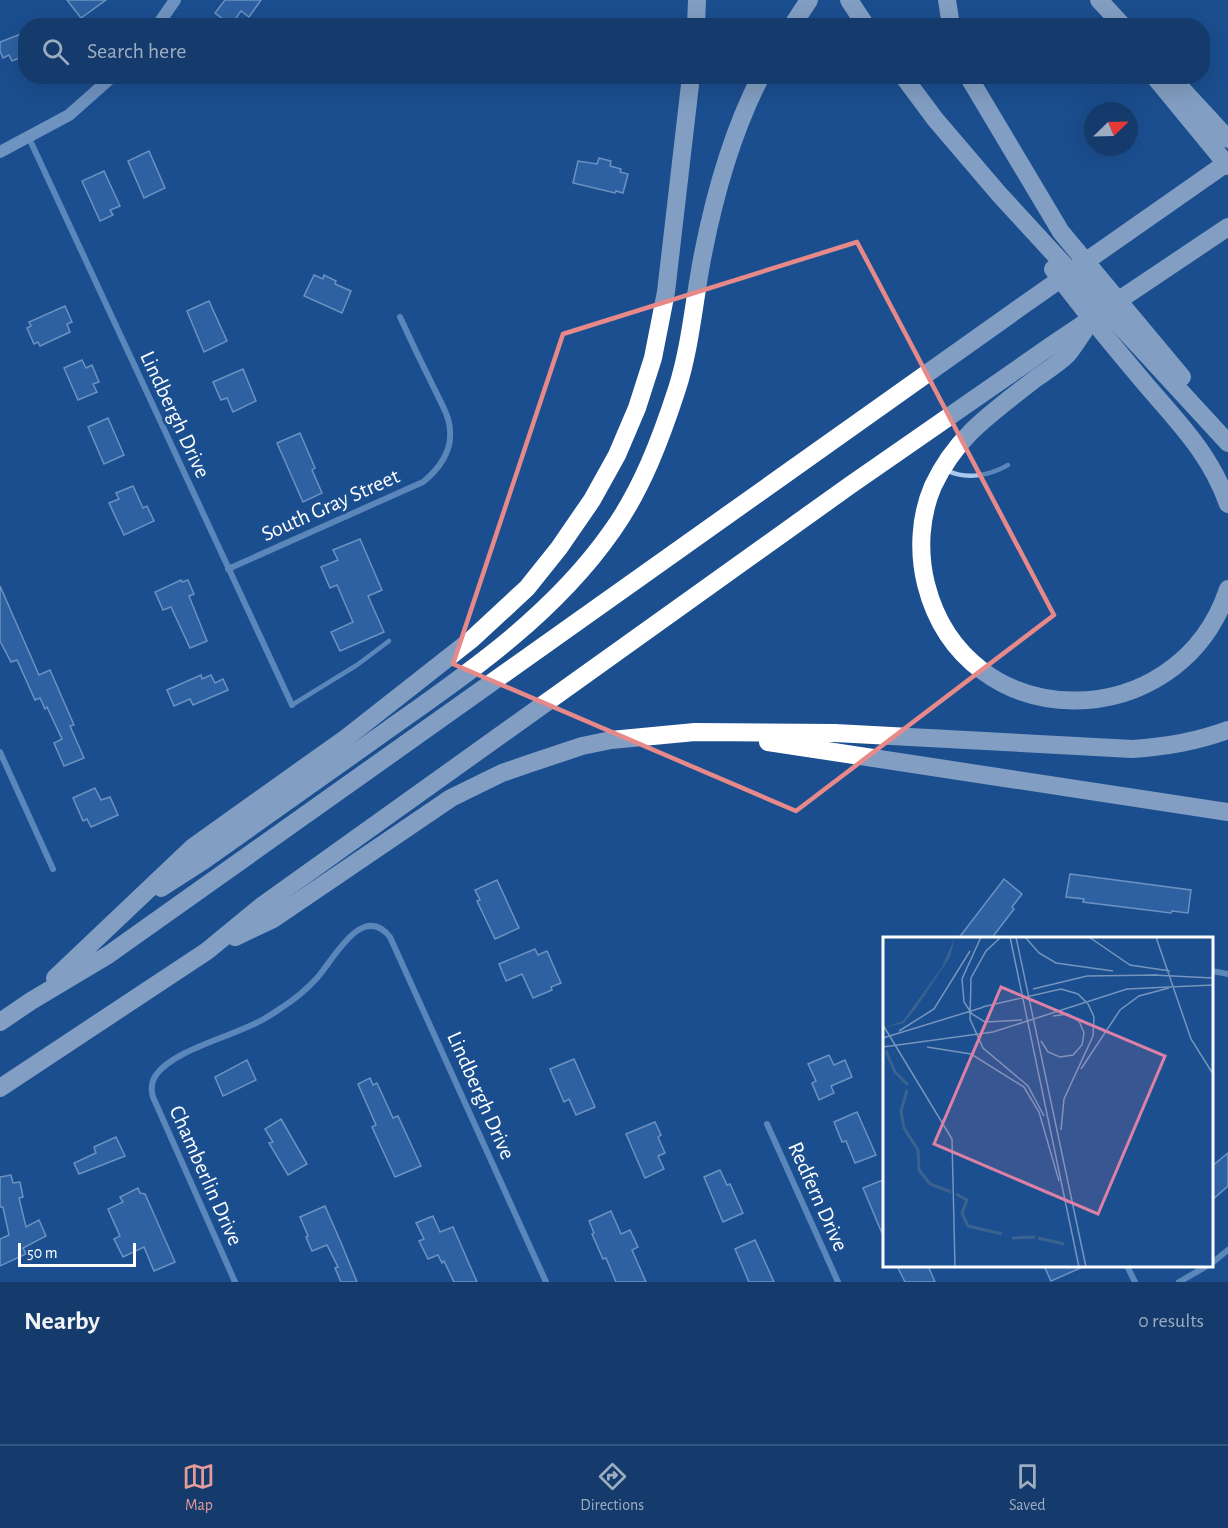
<!DOCTYPE html>
<html lang="en">
<head>
<meta charset="utf-8">
<style>
	body { margin:0; font-family:"Alegreya Sans",sans-serif; background:#1d4271; color:#f1f3f6 }
	.compass { position:absolute; left:1084px; top:102px; width:54px; height:54px; border-radius:50%; background:#143b6b; box-shadow:0 6px 24px #0002; rotate:67deg }
	.scale { position:absolute; left:18px; bottom:15px; width:118px; box-sizing:border-box; padding-left:6px; border:3px solid #fff; border-top:0; font-size:16px; line-height:21px; white-space:nowrap; color:#fff; -webkit-text-stroke:4px #1b4f8f; paint-order:stroke }
	.list { margin:0; padding:0; list-style:none }
	h2 { display:flex; justify-content:space-between; align-items:center; height:78px; margin:0; padding:0 24px; font-size:26px }
	h2 small { font-size:20px; font-weight:400; color:#9dadc1 }
	.icon { flex:none; width:33px; height:33px; fill:none; stroke:currentColor; stroke-width:2; stroke-linecap:round; stroke-linejoin:round }
	.map { position:relative; flex:none; width:1228px; height:1282px; overflow:hidden }
	.search { position:absolute; background:#143b6b; box-shadow:0 6px 24px #0002; left:18px; right:18px; top:18px; height:66px; display:flex; align-items:center; gap:15px; box-sizing:border-box; padding:0 21px; border-radius:24px; color:#9dadc1; font-size:22px }
	.sheet { height:162px; background:#143b6b }
	nav { display:flex; justify-content:space-around; align-items:center; box-sizing:border-box; height:84px; border-top:2px solid #33557e; background:#143b6b; font-size:16px; color:#9dadc1 }
	nav a { display:grid; justify-items:center; gap:3px }
	nav .on { color:#e69b98 }
	.map>svg:first-child { display:block }
	.building { fill:#4478b7; stroke:#cfe3fa; stroke-width:1.5 }
	.lines { fill:none; stroke-linecap:round; stroke-linejoin:round }
	.service { stroke:#a9c9ee; stroke-width:4.5 }
	.minor { stroke:#a9c9ee; stroke-width:6 }
	.secondary { stroke:#d6e6fa; stroke-width:12 }
	.motorway { stroke:#fff; stroke-width:18 }
	.marked { fill:none; stroke:#e88989; stroke-width:4.5; stroke-linejoin:round }
	.labels { text-anchor:middle; stroke-width:6; stroke-linejoin:round; paint-order:stroke }
	.street-label { font-size:22px; fill:#fff; stroke:#1b4f8f }
	.inset-river { fill:none; stroke:#3c6290; stroke-width:3 }
	.inset-road { fill:none; stroke:#7695bc; stroke-width:1.5 }
	.view { fill:#dd80a5; fill-opacity:0.15; stroke:#dd80a5; stroke-width:3 }
	.inset-edge { fill:none; stroke:#fff; stroke-width:3 }
</style>
</head>
<body>
<div class="map">
<svg width="1228" height="1282" viewBox="0 0 1228 1282">
	<rect width="100%" height="100%" fill="#1b4f8f"/>
	<!-- building -->
	<g class="building">
		<path d="M67 0H106L81 18Z"/>
		<path d="M225 0H261L249 17 241 11 231 25 215 13Z"/>
		<path d="M26 32V55L12 61 9 55 3 58 0 51V42Z"/>
		<path d="M149 151 165 188 144 198 128 161Z"/>
		<path d="M599 158 611 161 610 166 621 169 620 172 628 174 623 193 616 191 615 193 573 183 578 161 597 164Z"/>
		<path d="M104 171 120 206 110 210 113 215 100 221 82 181Z"/>
		<path d="M314 275 323 279 324 275 336 281 335 284 351 291 342 313 304 296Z"/>
		<path d="M209 301 227 341 204 352 187 311Z"/>
		<path d="M65 306 72 322 67 324 70 332 40 346 38 342 34 344 27 328 31 326 29 322Z"/>
		<path d="M82 360 86 368 92 365 99 382 93 384 97 392 78 400 64 368Z"/>
		<path d="M243 369 256 401 233 412 227 398 221 400 213 382Z"/>
		<path d="M108 418 124 455 104 464 88 427Z"/>
		<path d="M300 433 315 468 312 470 322 493 303 502 277 443Z"/>
		<path d="M133 486 143 508 147 506 154 521 124 535 109 503 119 499 116 493Z"/>
		<path d="M360 539 382 590 368 596 384 632 340 651 331 632 353 622 337 585 330 588 321 567 338 560 333 550Z"/>
		<path d="M181 580 182 582 188 580 194 594 189 596 207 641 190 648 171 607 163 610 155 592Z"/>
		<path d="M0 586 39 675 50 670 74 725 70 726 84 758 64 766 54 743 62 739 47 707 45 709 40 698 35 700 17 660 11 662 0 641Z"/>
		<path d="M201 675 202 679 211 675 215 683 223 679 228 690 193 705 190 699 174 706 167 690Z"/>
		<path d="M95 788 101 800 110 797 118 815 91 827 87 819 83 821 73 798Z"/>
		<path d="M1070 874 1191 890 1188 913 1172 911 1171 913 1083 902 1084 899 1066 897Z"/>
		<path d="M1004 879 1022 894 1012 907 1014 909 991 939H958Z"/>
		<path d="M497 880 519 928 495 939 477 901 480 900 475 890Z"/>
		<path d="M535 949 538 955 547 951 561 983 551 987 552 990 533 998 522 974 506 981 499 964Z"/>
		<path d="M829 1055 834 1065 845 1060 852 1077 831 1086 834 1093 819 1100 812 1083 816 1081 808 1064Z"/>
		<path d="M574 1059 595 1107 576 1115 569 1099 564 1102 550 1069Z"/>
		<path d="M247 1060 256 1080 223 1096 215 1077Z"/>
		<path d="M370 1078 373 1085 377 1083 393 1118 398 1116 421 1166 395 1177 372 1127 376 1125 358 1084Z"/>
		<path d="M857 1112 876 1155 855 1163 846 1141 842 1142 834 1122Z"/>
		<path d="M281 1119 307 1164 288 1175 269 1143 273 1142 265 1129Z"/>
		<path d="M655 1122 661 1135 658 1137 665 1153 658 1156 664 1169 645 1178 626 1134Z"/>
		<path d="M116 1137 125 1156 79 1174 74 1163 96 1153 94 1147Z"/>
		<path d="M1228 1153V1186L1212 1200V1166Z"/>
		<path d="M720 1170 727 1185 730 1184 743 1213 723 1222 704 1177Z"/>
		<path d="M11 1175 13 1183 20 1182 23 1197 19 1198 26 1227 39 1220 46 1236 23 1248 26 1254 0 1266V1239L9 1235 3 1207H0V1177Z"/>
		<path d="M885 1179V1238H884L863 1188Z"/>
		<path d="M138 1188 140 1193 145 1194 175 1262 154 1271 144 1247 123 1257 114 1239 120 1236 108 1209 123 1202 120 1197Z"/>
		<path d="M325 1206 342 1245 357 1282H341L335 1268 338 1267 327 1245 312 1251 306 1237 308 1236 300 1217Z"/>
		<path d="M611 1211 621 1234 630 1230 638 1247 632 1250 646 1282H616L606 1258 603 1259 592 1234 594 1233 589 1221Z"/>
		<path d="M433 1216 440 1232 453 1227 477 1282H454L444 1261 442 1263 438 1255 428 1259 419 1241 424 1239 416 1223Z"/>
		<path d="M755 1240 774 1282H749L735 1249Z"/>
		<path d="M897 1266H928L935 1282H905Z"/>
		<path d="M1044 1266H1085L1051 1281Z"/>
	</g>
	<g class="lines">
		<!-- service -->
		<g class="service">
			<path d="M946 470C966 480 989 476 1008 465"/>
			<path d="M292 705 357 665 389 641"/>
		</g>
		<!-- minor -->
		<g class="minor">
			<path d="M29 138 292 705"/>
			<path d="M228 569 423 482C438 470 452 452 450 431 450 417 440 401 434 388 422 364 411 341 400 317"/>
			<path d="M0 752 53 869"/>
			<path d="M1212 971 1228 974"/>
			<path d="M767 1124 838 1282"/>
			<path d="M1212 1263 1228 1250"/>
			<path d="M1127 1266 1135 1282"/>
			<path d="M235 1282 153 1097C151 1090 151 1082 156 1075 171 1053 221 1039 245 1028 258 1023 270 1016 281 1008 294 1000 306 990 317 978 334 959 362 902 390 937L546 1282"/>
			<path d="M1179 1282 1207 1266"/>
		</g>
		<!-- secondary -->
		<g class="secondary">
			<path d="M157 26 175 0"/>
			<path d="M0 152 69 115 113 76"/>
		</g>
		<!-- motorway -->
		<g class="motorway">
			<path d="M849 0 866 26"/>
			<path d="M947 0 951 26"/>
			<path d="M1099 0 1123 26"/>
			<path d="M696 26 697 0"/>
			<path d="M792 26 809 0"/>
			<path d="M903 76 935 119 999 194 1228 443"/>
			<path d="M968 76 1061 232 1182 377"/>
			<path d="M1154 76 1228 166"/>
			<path d="M1170 76 1228 139"/>
			<path d="M1053 269C1083 310 1115 348 1148 387 1181 425 1211 456 1228 504"/>
			<path d="M1088 325C1081 335 1075 346 1067 355 1058 364 1045 372 1035 379 992 413 957 435 933 486 920 516 918 552 926 584 965 739 1179 738 1228 589"/>
			<path d="M768 742 1228 812"/>
			<path d="M161 888 203 861C265 817 327 773 389 729 470 672 554 614 612 531 642 489 661 438 677 389 691 345 694 299 703 254 715 193 732 132 761 76"/>
			<path d="M235 937 273 919 451 798 502 773 528 764 582 746 611 740 695 732 835 733 1132 749C1165 747 1196 742 1228 730"/>
			<path d="M55 978 193 847 346 738 472 639 527 588 559 548 592 500 617 455 637 408 653 358 666 292 691 76"/>
			<path d="M0 1022 31 1001 108 955 1022 306 1228 162"/>
			<path d="M0 1088 207 951 263 905 849 486 1055 343 1228 227"/>
		</g>
	</g>
	<!-- marked area -->
	<path d="M0 0H1228V1282H0ZM857 242 1054 615 796 811 453 664 563 334Z" fill="#1b4f8f" fill-opacity=".55" fill-rule="evenodd"/>
	<path class="marked" d="M857 242 1054 615 796 811 453 664 563 334Z"/>
	<g class="labels">
		<!-- street labels -->
		<g class="street-label">
			<text transform="translate(176 414) rotate(65)" y="8">Lindbergh Drive</text>
			<text transform="translate(330 504) rotate(-24)" y="8">South Gray Street</text>
			<text transform="translate(482 1095) rotate(66)" y="8">Lindbergh Drive</text>
			<text transform="translate(207 1175) rotate(66)" y="8">Chamberlin Drive</text>
			<text transform="translate(819 1196) rotate(66)" y="8">Redfern Drive</text>
		</g>
	</g>
	<!-- overview -->
	<g transform="translate(883 937)">
		<rect width="330" height="330" fill="#1b4f8f"/>
		<path d="M72 0 67 20 33 71 21 86 0 91 20 84 59 30Z" fill="#3c6290"/>
		<path class="inset-river" d="M3 114 12 135 25 148M24 153 18 174 21 191 35 213 36 233 47 247 68 255M73 257 84 263 79 276 85 289 119 297M129 301 152 300M155 301 181 307"/>
		<path class="inset-road" d="M98 0 79 42 81 65 89 77 102 85 139 83M118 0 103 14 88 41 87 82 100 111 145 149 161 179M127 0 196 330M133 0 203 330M142 0 156 16 173 26 230 34M206 0 247 28 287 34M273 0 308 102 330 137M270 38 330 41M150 52 204 39 274 38M99 70 178 52 195 57 205 67 211 80 210 99 181 162 178 193M0 88 69 202 72 330M16 94 51 72 87 14M0 101 101 70M158 104 165 115 177 120 190 118 199 108 201 96 196 84 185 77 170 79M0 110 110 95 244 52 330 48M44 110 88 117 141 150 156 175 176 244M198 132 237 73 256 59 286 51"/>
		<path class="view" d="M118 50 282 119 215 277 51 207Z"/>
		<rect width="330" height="330" class="inset-edge"/>
	</g>
</svg>
<svg class="compass" viewBox="-18 -18 36 36"><path d="M0-13l5 13h-10z" fill="#e53935"/><path d="M0 13l5-13h-10z" fill="#9dadc1"/></svg>
<div class="scale">50 m</div>
<div class="search"><svg class="icon" aria-label="search" viewBox="0 0 24 24"><circle cx="10" cy="10" r="6"/><path d="M15 15l6 6"/></svg>Search here</div>
</div>
<section class="sheet">
<h2>Nearby<small>0 results</small></h2>
<ul class="list">
</ul>
</section>
<nav>
<a class="on"><svg class="icon" aria-label="map" viewBox="0 0 24 24"><path d="M3 6l6-2 6 2 6-2v14l-6 2-6-2-6 2zM9 4v14M15 6v14"/></svg>Map</a>
<a><svg class="icon" aria-label="directions" viewBox="0 0 24 24"><path d="M12 3l9 9-9 9-9-9zM9 14v-3h6M13 9l2 2-2 2"/></svg>Directions</a>
<a><svg class="icon" aria-label="saved" viewBox="0 0 24 24"><path d="M7 4h10v16l-5-4-5 4z"/></svg>Saved</a>
</nav>
</body>
</html>
